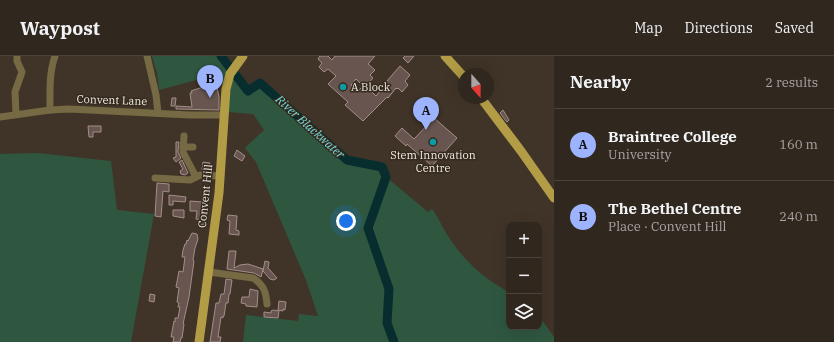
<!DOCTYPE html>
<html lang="en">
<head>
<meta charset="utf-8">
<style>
	body { margin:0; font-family:"IBM Plex Serif",serif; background:#3c332b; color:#f1f3f6 }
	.controls { position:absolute; right:12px; bottom:12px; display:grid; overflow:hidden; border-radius:8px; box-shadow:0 4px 16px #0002 }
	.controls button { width:36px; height:36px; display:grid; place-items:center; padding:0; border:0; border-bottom:1px solid #4b443c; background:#30271e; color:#f1f3f6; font:20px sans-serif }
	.compass { position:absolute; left:458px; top:12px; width:36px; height:36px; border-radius:50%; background:#30271e; box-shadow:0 4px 16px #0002; rotate:159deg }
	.you { position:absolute; left:346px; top:165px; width:14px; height:14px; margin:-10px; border:3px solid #fff; border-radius:50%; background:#1a73e8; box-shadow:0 0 0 6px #1a73e833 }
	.badge { display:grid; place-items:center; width:26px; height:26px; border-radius:50%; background:#9eb3fd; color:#111; font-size:13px; font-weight:700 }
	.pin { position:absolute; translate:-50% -33px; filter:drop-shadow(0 1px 2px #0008) }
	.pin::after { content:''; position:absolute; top:21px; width:14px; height:12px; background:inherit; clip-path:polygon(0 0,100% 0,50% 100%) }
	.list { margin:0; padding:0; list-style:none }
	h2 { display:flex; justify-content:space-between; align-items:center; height:52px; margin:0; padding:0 16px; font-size:17px }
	h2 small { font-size:13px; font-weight:400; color:#a8a5a4 }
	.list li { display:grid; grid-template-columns:26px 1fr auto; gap:12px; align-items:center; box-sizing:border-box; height:72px; padding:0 16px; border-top:1px solid #4b443c }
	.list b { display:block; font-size:15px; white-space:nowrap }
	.list p { margin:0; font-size:13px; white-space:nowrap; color:#a8a5a4 }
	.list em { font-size:13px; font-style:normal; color:#a8a5a4 }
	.icon { flex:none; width:22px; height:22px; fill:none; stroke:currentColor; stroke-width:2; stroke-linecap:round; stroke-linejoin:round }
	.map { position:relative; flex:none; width:554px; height:286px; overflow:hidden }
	header { display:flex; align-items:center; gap:24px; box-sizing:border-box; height:56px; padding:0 20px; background:#30271e; border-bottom:1px solid #4b443c }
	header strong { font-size:19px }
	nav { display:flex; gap:22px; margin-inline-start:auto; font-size:14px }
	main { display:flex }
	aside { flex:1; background:#30271e }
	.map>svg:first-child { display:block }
	.green { fill:#2f5740 }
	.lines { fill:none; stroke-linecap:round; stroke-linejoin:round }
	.river { stroke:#072d2e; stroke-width:9 }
	.building { fill:#685550; stroke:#a38e89; fill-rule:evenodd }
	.minor { stroke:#756a43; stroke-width:7 }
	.major { stroke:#b29c46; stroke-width:9 }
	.culture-dot { fill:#0f9aa8; stroke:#352a1e; stroke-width:1.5 }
	.labels { text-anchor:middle; stroke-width:3; stroke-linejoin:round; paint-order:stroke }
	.poi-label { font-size:11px; fill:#f0e9e1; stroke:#352a1e; text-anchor:start }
	.street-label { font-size:11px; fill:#f0e9e1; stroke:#352a1e }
	.water-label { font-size:12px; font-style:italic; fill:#74dee0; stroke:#352a1e }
</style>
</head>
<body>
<header>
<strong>Waypost</strong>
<nav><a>Map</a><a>Directions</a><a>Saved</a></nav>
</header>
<main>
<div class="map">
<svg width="554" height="286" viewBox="0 0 554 286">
	<rect width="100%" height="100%" fill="#403428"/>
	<!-- green -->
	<g class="green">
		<path d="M152 0H221L248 35 260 27 347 104 382 111 386 121 428 156 432 153C439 162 442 171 448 180 464 205 483 222 509 236V271H539V260L554 281V286H243L246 259 298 265 299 258 318 260 306 224 256 106 245 92 264 74 253 58 228 56 227 32 221 27 215 19 159 34 157 17Z"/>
		<path d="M38 97 111 105 117 154 154 158 131 286H0V98Z"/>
	</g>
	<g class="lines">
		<!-- river -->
		<path class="river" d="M221 0 248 35 260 27 347 104 382 111 386 121 368 172 389 233 387 267 394 286"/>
	</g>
	<!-- building -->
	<g class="building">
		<path d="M320 0H328L332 4 335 0H375L368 8 375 14 370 19 373 22 366 30 376 40 381 34 380 33 400 10 410 19 405 25 408 29 402 36 398 32 397 33 396 32 388 42 387 41 363 65 345 49 348 46 328 28 336 20 328 13 324 16 319 11 322 7 318 3ZM356 23 363 30 358 35 351 29Z"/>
		<path d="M405 0H414L408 7 403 2Z"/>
		<path d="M216 27 219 41V54L176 53V50L192 51 190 37H192L191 35 203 31V30Z"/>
		<path d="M172 42H176L175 50H171Z"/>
		<path d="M503 54 509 64 507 66 500 57Z"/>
		<path d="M434 62 457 82 432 110 407 88 406 90 395 80 402 72 414 83Z"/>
		<path d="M88 70H101V76H93V81H89Z"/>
		<path d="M176 86H179L178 96 181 102 176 106 173 102 176 101Z"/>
		<path d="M237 94 245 100 242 105 234 100Z"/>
		<path d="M182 104 188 117 185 119 181 118 180 115 183 113 179 106Z"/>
		<path d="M203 106 210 107 209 114H202Z"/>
		<path d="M157 127 169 128V136L163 135 161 161 155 160Z"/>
		<path d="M203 138 208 139 205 169 199 168V164L196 163 197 155H190V145L202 146Z"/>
		<path d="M169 139 186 141 185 146 173 145V149H169Z"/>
		<path d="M173 154H184V162L173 160Z"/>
		<path d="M228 159 237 160 236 174 239 175V179L229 178 230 165 227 164Z"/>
		<path d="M192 177 197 178 198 183 195 192 193 204 194 205 189 241 183 268H184L182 282H181L180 286H173L174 281H171L174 265 175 266V262H178L180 251H178L179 247 177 246 179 232 176 231 179 215 183 216 185 201H182L183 194 185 188H186L187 184 188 185Z"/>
		<path d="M229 195H236L234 212 240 209 248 208 263 213 261 221 254 217 227 213Z"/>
		<path d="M265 205 269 206 268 212 277 222 274 224 270 223 263 215Z"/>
		<path d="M226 223 232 224 230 238H229L228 247H226L224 260H223V262L221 261 218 281H221L220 286H210L216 247H219L221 238H224Z"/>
		<path d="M250 233 258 235 257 251 246 250V248L241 247 242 241H249Z"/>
		<path d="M150 238 155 239 154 246 149 245Z"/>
		<path d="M279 245 286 246 285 254 283 253V255L278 254Z"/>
		<path d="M273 254 279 255 278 262 264 261V256L271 257V255Z"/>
	</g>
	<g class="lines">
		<!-- minor -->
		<g class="minor">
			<path d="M147 0 156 39 158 57"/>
			<path d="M50 54C50 35 49 17 55 0"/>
			<path d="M16 58 15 36 22 16 17 5V0"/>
			<path d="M0 61 50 54 69 53 190 59H224"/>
			<path d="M184 80 183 96 196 121"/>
			<path d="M183 91H193"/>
			<path d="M155 122 190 124 200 119 220 120"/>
			<path d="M209 216 253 222C264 229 266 236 267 248"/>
		</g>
		<!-- major -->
		<g class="major">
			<path d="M445 0 464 21"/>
			<path d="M481 42 521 95 554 142"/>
			<path d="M199 286 219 137 226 33 230 18 243 0"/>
		</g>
	</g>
	<!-- markers -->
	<g class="culture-dot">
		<circle cx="343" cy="31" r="4"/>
		<circle cx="433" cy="86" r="4"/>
	</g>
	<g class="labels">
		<!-- poi labels -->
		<g class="poi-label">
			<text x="351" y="35">A Block</text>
			<text x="433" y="103" text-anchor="middle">Stem Innovation<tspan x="433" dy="13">Centre</tspan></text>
		</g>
		<!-- street labels -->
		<g class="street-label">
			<text transform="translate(112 44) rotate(2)" y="4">Convent Lane</text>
			<text transform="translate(205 140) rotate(-84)" y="4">Convent Hill</text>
		</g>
		<!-- water labels -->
		<g class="water-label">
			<text transform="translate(310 71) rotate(42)" y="4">River Blackwater</text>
		</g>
	</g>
</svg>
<div class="controls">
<button>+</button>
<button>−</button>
<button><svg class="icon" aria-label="layers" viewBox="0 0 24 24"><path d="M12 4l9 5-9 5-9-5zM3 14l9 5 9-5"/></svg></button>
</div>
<svg class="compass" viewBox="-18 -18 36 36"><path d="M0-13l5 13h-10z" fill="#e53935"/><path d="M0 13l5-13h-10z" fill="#a8a5a4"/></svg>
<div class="you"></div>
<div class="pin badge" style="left:426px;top:74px">A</div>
<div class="pin badge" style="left:210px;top:42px">B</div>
</div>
<aside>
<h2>Nearby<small>2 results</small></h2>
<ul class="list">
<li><span class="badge">A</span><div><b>Braintree College</b><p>University</p></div><em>160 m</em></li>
<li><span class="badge">B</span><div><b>The Bethel Centre</b><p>Place · Convent Hill</p></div><em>240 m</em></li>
</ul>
</aside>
</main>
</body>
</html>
